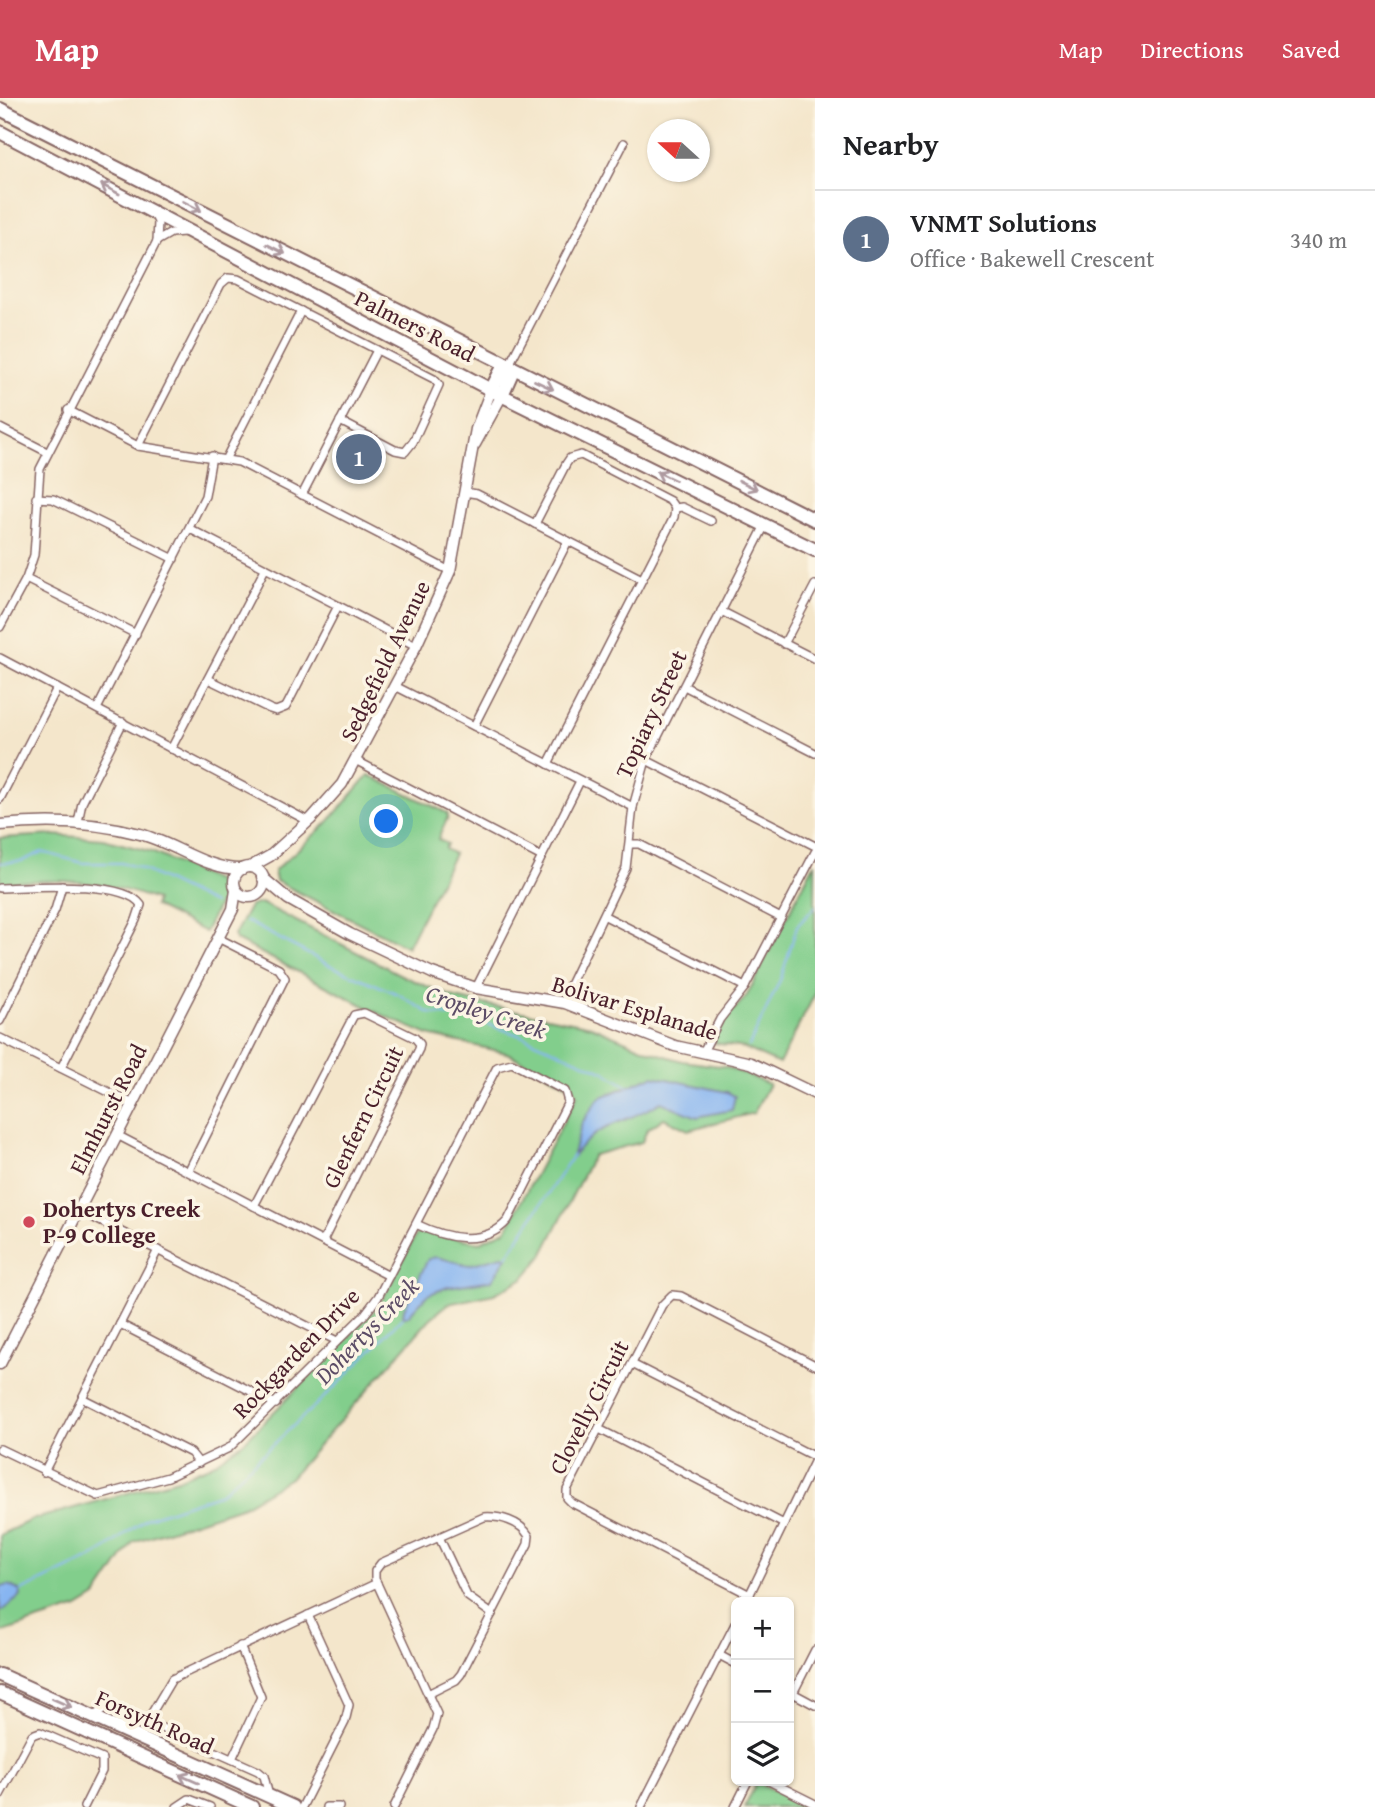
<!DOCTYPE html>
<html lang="en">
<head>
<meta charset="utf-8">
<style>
	body { margin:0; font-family:"Gentium Book Plus",serif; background:#f6f6f6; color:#202124 }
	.controls { position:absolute; right:21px; bottom:21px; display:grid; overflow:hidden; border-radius:10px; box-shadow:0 2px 5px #0004 }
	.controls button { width:63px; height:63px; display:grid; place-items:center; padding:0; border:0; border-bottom:2px solid #e0e0e0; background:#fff; color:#202124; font:35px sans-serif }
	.compass { position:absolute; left:647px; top:21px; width:63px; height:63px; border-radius:50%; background:#fff; box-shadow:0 2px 5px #0004; rotate:291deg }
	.you { position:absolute; left:387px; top:724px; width:24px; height:24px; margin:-18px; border:5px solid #fff; border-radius:50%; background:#1a73e8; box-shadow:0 0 0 10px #1a73e833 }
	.badge { display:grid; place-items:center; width:46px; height:46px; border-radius:50%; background:#d1495b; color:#fff; font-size:23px; font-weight:700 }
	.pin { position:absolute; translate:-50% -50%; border:4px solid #fff; box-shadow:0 2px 7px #0006 }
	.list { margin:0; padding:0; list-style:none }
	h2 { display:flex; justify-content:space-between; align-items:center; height:91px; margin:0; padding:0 28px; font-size:30px }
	h2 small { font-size:23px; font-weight:400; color:#757577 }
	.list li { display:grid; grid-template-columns:46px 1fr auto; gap:21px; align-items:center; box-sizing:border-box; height:98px; padding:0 28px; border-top:2px solid #e0e0e0 }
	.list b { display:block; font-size:26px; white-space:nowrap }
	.list p { margin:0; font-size:23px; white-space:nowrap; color:#757577 }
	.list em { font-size:23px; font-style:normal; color:#757577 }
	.icon { flex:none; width:38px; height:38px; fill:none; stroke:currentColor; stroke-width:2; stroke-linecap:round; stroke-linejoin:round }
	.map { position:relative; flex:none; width:815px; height:1709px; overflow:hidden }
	header { display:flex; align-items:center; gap:42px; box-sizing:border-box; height:98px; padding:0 35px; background:#d1495b; color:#fff }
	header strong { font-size:33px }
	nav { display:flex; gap:38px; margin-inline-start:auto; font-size:24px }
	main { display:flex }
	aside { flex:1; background:#fff }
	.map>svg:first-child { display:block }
	.green { fill:#82ce8c; stroke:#66765c; stroke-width:2 }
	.water { fill:#87b5f1; stroke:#686a8e; stroke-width:2 }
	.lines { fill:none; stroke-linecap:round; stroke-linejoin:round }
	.stream { stroke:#87b5f1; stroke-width:2 }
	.minor-casing { stroke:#866563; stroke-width:10 }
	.tertiary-casing { stroke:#866563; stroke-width:13 }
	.trunk-casing { stroke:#866563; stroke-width:16 }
	.minor { stroke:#fff; stroke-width:7 }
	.tertiary { stroke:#fff; stroke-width:10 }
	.trunk { stroke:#fff; stroke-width:12 }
	.oneway { stroke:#ae9aa0 }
	.poi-dot { fill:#d1495b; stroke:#fcf5e5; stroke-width:2.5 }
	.labels { text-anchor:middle; stroke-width:7; stroke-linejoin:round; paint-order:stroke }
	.street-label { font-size:23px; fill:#4a1f2b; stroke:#fcf5e5 }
	.poi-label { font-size:23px; font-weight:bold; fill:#4a1f2b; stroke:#fcf5e5; text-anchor:start }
	.water-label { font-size:24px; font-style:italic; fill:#5c4c66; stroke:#fcf5e5 }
</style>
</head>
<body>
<header>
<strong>Map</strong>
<nav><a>Map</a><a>Directions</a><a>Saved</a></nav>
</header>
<main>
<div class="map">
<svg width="815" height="1709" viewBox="0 0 815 1709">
	<rect width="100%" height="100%" fill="#fcf5e5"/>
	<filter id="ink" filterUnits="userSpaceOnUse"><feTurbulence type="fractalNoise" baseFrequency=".0143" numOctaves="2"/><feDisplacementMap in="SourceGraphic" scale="14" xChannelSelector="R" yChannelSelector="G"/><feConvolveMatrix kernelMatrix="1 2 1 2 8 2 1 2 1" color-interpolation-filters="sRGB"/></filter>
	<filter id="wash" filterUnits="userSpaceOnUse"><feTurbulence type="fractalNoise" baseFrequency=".00686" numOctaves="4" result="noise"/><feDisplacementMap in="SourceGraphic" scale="28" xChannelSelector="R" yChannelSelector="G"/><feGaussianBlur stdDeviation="1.57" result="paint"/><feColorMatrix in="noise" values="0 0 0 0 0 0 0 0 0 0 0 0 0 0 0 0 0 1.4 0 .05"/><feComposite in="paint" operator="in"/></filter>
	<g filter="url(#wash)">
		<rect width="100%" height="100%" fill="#f4e6cb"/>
		<!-- green -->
		<g class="green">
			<path d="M369 677 447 715 448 719 438 741 447 746 445 751 454 756 407 849 276 783 274 773 327 725Z"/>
			<path d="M53 737 103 741 152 754 220 785 224 796 205 834 154 808 156 802C104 782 56 780 0 785V740Z"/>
			<path d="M815 764V896L779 966 744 950 715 945 713 941 722 924 746 899Z"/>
			<path d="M261 805 405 879 455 900 591 928 650 953 682 963 727 969 769 986 754 1015 688 1032 664 1020 647 1032 642 1044 593 1057 542 1158 524 1180 494 1196 448 1206 430 1221 290 1380 243 1408 133 1444 96 1499 78 1510 0 1535V1437L31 1422 178 1381 211 1367 246 1342 378 1209 416 1137 421 1134 480 1144 506 1132 577 998 574 990 507 955 428 937 378 915 236 842 234 837 250 808Z"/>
			<path d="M760 1686 806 1709H744L755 1688Z"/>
		</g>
		<!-- water -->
		<g class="water">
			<path d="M653 978 727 994 735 998 732 1012 697 1019 661 1004C625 1027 600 1022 572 1059L582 1025 599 1000Z"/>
			<path d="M502 1158 507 1159 492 1182 448 1189 427 1197 408 1218H403L404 1211 428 1161 436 1159 469 1167Z"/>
			<path d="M9 1487 20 1493 21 1498 0 1514V1489Z"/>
		</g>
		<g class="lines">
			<!-- stream -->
			<g class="stream">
				<path d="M0 765 22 763 42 754 83 765H121L138 769 213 806"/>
				<path d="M246 823 329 867 398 896 429 915 473 921 524 939 603 973 627 988"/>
				<path d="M749 948 781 880 797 828 815 809"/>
				<path d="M507 1158 573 1057"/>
				<path d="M21 1493 97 1457 147 1420 221 1395 334 1290 403 1219"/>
			</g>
		</g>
	</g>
	<g filter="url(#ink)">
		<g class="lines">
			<!-- minor casing -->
			<g class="minor-casing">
				<g id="minor">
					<path d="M157 143 171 135 185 134"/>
					<path d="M508 269 624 45"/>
					<path d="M68 312 138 348 239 364 450 473"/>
					<path d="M0 330 47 354"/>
					<path d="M138 348 221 186 228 180 238 181 434 281 439 287 413 344 405 354 395 352 340 323"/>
					<path d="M226 360 301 213"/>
					<path d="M464 394 477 396 642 481"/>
					<path d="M302 397 377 252"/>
					<path d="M36 400 53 401 174 461"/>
					<path d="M535 426 566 366 570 360 581 357 670 403 675 410 682 409 711 423"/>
					<path d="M190 431 416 548"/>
					<path d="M26 481 136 536"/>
					<path d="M721 513 815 561"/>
					<path d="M0 529 26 481 34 457 40 371 157 143 158 124 154 116"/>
					<path d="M784 546 815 487"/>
					<path d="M0 560 308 723"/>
					<path d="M208 581 270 611 276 613 286 609 338 508"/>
					<path d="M395 588 633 709"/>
					<path d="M684 588 815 655"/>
					<path d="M97 611 205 398 212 358"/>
					<path d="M474 628 568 443"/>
					<path d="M171 651 265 471"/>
					<path d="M646 662 815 748"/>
					<path d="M357 663 540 758"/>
					<path d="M548 666 674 419 675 410"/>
					<path d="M0 701 57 590"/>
					<path d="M78 724 82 705 123 624"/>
					<path d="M630 746H639L781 820"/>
					<path d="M0 790C29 789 124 781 141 807L136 822 61 970"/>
					<path d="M605 818 745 889"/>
					<path d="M476 890 580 683"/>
					<path d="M565 905 568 891 626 770 633 709 646 662 765 427"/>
					<path d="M0 923 55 812 62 788"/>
					<path d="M0 940 133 1006"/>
					<path d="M703 954 720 921 745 889 815 754"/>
					<path d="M117 1037 389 1178"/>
					<path d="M189 1072 285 880 279 871 218 840"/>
					<path d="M254 1108 354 917 364 915 415 940 420 946 419 951 323 1143"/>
					<path d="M78 1112 337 1243"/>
					<path d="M120 1226 276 1306"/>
					<path d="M632 1266 815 1359"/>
					<path d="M82 1300 191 1355 199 1365"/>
					<path d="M599 1331 784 1426"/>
					<path d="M0 1351 98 1398 168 1379 229 1350 365 1216 378 1199 497 969 512 965 565 993 568 1004 508 1122C484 1150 445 1140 416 1126"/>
					<path d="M44 1374 158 1152"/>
					<path d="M439 1439 467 1498 492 1516"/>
					<path d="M750 1497 572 1405 567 1400V1392L662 1207 672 1197 681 1198 815 1267"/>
					<path d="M746 1504 815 1362"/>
					<path d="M719 1557 736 1566"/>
					<path d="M789 1593 815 1607"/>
					<path d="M789 1603 815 1552"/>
					<path d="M94 1618 106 1610H117L258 1673 264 1678 269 1698"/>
					<path d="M147 1623 172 1581 377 1485"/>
					<path d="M232 1661 261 1599 240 1548"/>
					<path d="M769 1683 815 1706"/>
					<path d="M0 1697 32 1637 40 1634 102 1661V1673L84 1709"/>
					<path d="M177 1709 189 1701 210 1709"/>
					<path d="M302 1709 345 1624 349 1607 308 1517"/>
					<path d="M326 1709H339"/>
					<path d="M394 1709 433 1631 437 1616 375 1481V1473L381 1465 484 1419C500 1418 520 1423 529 1438L528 1446 461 1576 456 1582 428 1596"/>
					<path d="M641 1709 736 1524"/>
					<path d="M735 1709 748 1683"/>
				</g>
			</g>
			<!-- tertiary casing -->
			<g class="tertiary-casing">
				<g id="tertiary">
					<path d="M475 346 502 297"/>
					<path d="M0 727C48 722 93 723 140 736 174 745 207 772 242 771"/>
					<path d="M250 769 270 758 311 721 342 686 416 548 450 473 476 331 491 292"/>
					<circle cx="249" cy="784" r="15"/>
					<path d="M262 779 288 801 350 836 432 875 476 890 565 905 675 948 751 965 815 996"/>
					<path d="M0 1266 233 811 236 792"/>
				</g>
			</g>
			<!-- trunk casing -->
			<g class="trunk-casing">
				<g id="trunk">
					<path d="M0 11 815 422"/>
					<path d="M0 34 495 294 815 452"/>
					<path d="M491 292 504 267"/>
					<path d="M502 297 513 272"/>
					<path d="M0 1577 293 1709"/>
					<path d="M0 1595 252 1709"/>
				</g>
			</g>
			<!-- minor -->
			<use href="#minor" class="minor"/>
			<!-- tertiary -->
			<use href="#tertiary" class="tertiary"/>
			<!-- trunk -->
			<use href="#trunk" class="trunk"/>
		</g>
		<!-- one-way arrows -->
		<defs><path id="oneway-shaft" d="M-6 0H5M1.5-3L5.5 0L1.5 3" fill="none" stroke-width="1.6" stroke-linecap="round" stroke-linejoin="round" transform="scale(1.75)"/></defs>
		<g class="oneway">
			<use href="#oneway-shaft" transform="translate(110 91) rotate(-152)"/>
			<use href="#oneway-shaft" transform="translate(192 108) rotate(27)"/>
			<use href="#oneway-shaft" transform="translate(276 151) rotate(27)"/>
			<use href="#oneway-shaft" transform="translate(544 287) rotate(25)"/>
			<use href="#oneway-shaft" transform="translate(666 378) rotate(-154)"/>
			<use href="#oneway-shaft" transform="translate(748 387) rotate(27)"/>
			<use href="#oneway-shaft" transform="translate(62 1605) rotate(24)"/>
			<use href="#oneway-shaft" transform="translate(189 1681) rotate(-156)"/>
		</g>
	</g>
	<!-- markers -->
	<circle class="poi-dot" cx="29" cy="1124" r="7"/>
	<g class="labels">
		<!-- street labels -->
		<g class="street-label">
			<text transform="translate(415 228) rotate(27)" y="8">Palmers Road</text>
			<text transform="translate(385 563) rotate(-64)" y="8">Sedgefield Avenue</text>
			<text transform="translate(651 616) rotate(-65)" y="8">Topiary Street</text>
			<text transform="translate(635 910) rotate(17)" y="8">Bolivar Esplanade</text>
			<text transform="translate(108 1011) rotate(-63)" y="8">Elmhurst Road</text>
			<text transform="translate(363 1019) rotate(-64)" y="8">Glenfern Circuit</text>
			<text transform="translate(296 1255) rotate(-46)" y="8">Rockgarden Drive</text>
			<text transform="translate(589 1309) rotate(-63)" y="8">Clovelly Circuit</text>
			<text transform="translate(155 1624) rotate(24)" y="8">Forsyth Road</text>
		</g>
		<!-- poi labels -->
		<g class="poi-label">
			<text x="43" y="1119">Dohertys Creek<tspan x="43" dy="26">P-9 College</tspan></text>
		</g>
		<!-- water labels -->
		<g class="water-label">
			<text transform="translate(486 914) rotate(18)" y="8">Cropley Creek</text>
			<text transform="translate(367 1233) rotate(-46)" y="8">Dohertys Creek</text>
		</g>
	</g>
</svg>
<div class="controls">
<button>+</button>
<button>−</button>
<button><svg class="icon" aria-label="layers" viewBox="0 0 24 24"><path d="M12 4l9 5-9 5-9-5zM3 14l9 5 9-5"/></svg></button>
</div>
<svg class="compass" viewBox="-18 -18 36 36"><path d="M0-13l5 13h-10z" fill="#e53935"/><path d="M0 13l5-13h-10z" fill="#757577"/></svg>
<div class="you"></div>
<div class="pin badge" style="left:359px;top:359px;background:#5c6f8a">1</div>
</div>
<aside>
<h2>Nearby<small></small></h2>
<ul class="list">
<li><span class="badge" style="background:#5c6f8a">1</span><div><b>VNMT Solutions</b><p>Office · Bakewell Crescent</p></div><em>340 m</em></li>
</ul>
</aside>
</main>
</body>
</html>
